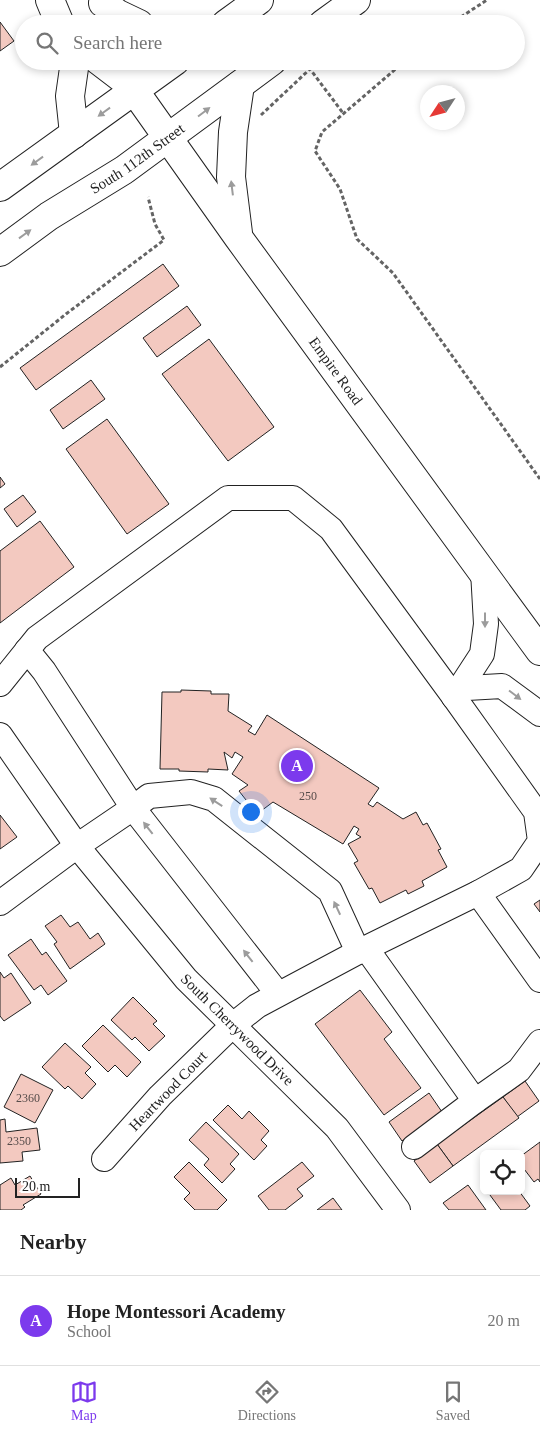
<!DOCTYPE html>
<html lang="en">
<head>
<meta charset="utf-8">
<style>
	body { margin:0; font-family:"Times New Roman",serif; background:#f6f6f6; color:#222 }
	.controls { position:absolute; right:15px; bottom:15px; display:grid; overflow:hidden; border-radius:8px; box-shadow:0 2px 8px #0003 }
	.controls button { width:45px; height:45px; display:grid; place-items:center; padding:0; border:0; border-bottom:1px solid #e0e0e0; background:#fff; color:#222; font:25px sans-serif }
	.compass { position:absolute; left:420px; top:85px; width:45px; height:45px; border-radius:50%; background:#fff; box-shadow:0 2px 8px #0003; rotate:234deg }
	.scale { position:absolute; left:15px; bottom:12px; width:65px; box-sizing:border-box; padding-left:5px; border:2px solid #222; border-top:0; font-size:14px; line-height:18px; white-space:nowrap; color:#222; -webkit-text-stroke:4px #fff; paint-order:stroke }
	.you { position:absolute; left:250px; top:811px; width:18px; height:18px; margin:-12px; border:4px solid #fff; border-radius:50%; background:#1a73e8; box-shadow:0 0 0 8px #1a73e833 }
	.badge { display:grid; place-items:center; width:32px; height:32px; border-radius:50%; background:#7c3aed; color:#fff; font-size:16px; font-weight:700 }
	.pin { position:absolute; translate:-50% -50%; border:2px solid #fff; box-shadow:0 1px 5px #0006 }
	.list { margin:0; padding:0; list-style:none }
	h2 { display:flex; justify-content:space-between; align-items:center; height:65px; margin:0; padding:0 20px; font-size:21px }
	h2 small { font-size:16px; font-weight:400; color:#767676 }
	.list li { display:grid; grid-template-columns:32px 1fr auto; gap:15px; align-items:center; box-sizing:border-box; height:90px; padding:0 20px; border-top:1px solid #e0e0e0 }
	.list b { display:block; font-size:19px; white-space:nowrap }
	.list p { margin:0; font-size:16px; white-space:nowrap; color:#767676 }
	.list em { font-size:16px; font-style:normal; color:#767676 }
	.icon { flex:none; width:28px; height:28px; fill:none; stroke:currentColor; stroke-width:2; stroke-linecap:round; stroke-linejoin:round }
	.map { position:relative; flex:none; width:540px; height:1210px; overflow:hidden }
	.search { position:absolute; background:#fff; box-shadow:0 2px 8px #0003; left:15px; right:15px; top:15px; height:55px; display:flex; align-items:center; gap:12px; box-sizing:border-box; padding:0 18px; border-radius:28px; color:#767676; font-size:19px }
	.sheet { height:155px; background:#fff }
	nav { display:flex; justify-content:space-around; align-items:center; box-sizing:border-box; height:70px; border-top:1px solid #e0e0e0; background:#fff; font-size:14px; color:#767676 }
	nav a { display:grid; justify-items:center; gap:2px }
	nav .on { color:#7c3aed }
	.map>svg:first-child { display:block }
	.building { fill:#f3c9c0; stroke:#222 }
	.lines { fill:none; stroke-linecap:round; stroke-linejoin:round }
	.minor-casing { stroke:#222; stroke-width:26 }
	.major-casing { stroke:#222; stroke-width:30 }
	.path { stroke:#646464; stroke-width:3; stroke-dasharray:4 2.5; stroke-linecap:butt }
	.minor { stroke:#fff; stroke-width:24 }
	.major { stroke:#fff; stroke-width:28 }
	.oneway { fill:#9c9c9c }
	.labels { text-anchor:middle; stroke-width:4; stroke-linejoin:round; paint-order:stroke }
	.number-label { font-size:12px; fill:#564c4a }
	.street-label { font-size:15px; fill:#222; stroke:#fff }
</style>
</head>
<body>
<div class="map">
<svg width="540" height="1210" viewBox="0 0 540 1210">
	<rect width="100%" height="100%" fill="#fff"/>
	<!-- building -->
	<g class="building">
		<path d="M0 22 14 41 0 51Z"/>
		<path d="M163 264 179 286 36 390 20 368Z"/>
		<path d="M187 306 201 325 157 357 143 338Z"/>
		<path d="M209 339 274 427 228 461 162 374Z"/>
		<path d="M91 380 105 399 63 429 50 410Z"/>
		<path d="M107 419 169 504 127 534 66 449Z"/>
		<path d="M0 477 5 484 0 488Z"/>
		<path d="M23 495 36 512 17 527 4 509Z"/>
		<path d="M40 521 74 567 0 623V551Z"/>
		<path d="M181 690 211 691V694H229L228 711 252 726 248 731 255 735 267 715 379 788 368 804 373 807 377 802 403 819 416 812 423 825 427 823 441 849 438 850 447 867 422 881 424 886 408 894 406 890 380 903 372 888 369 889 354 863 358 861 348 844 361 837 356 834 359 829 354 826 343 844 273 802 257 814 239 791 248 785 232 774 243 757 235 752 232 758 224 752 228 770 208 769V772L179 771V769H160L162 692H181Z"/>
		<path d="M0 815 17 837 0 849Z"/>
		<path d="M540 900V912L534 904Z"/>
		<path d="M61 915 70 927 78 922 90 939 98 933 105 944 70 969 54 944 57 942 45 926Z"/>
		<path d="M31 939 42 955 46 952 67 981 48 995 41 985 34 990 8 955Z"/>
		<path d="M0 972 4 978 11 973 31 1003 4 1021 0 1016Z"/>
		<path d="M360 990 392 1032 384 1039 421 1088 384 1115 315 1024Z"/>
		<path d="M133 997 157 1021 153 1024 165 1036 149 1051 135 1037 132 1040 111 1020Z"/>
		<path d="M103 1025 141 1062 127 1077 115 1065 108 1072 82 1046Z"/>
		<path d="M65 1043 91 1067 85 1073 96 1084 82 1099 68 1086 65 1089 42 1067Z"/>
		<path d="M21 1074 53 1090 35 1123 4 1107Z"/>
		<path d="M525 1081 539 1101 517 1117 503 1097Z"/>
		<path d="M429 1093 442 1112 402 1141 389 1122Z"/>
		<path d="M503 1097 519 1118 453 1166 437 1144Z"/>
		<path d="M228 1105 242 1119 249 1111 269 1131 261 1140 267 1146 254 1160 213 1120Z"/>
		<path d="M5 1119 6 1132 37 1128 40 1150 22 1152 23 1161 0 1163V1120Z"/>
		<path d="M206 1122 239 1154 230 1164 235 1169 222 1183 204 1165 209 1159 189 1140Z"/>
		<path d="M540 1142V1182L538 1179 534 1182 521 1165V1156Z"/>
		<path d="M437 1144 453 1166 430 1183 414 1161Z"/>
		<path d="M189 1162 227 1200 217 1210H195L184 1199 190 1193 174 1177Z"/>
		<path d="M302 1162 314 1176 297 1189 303 1196 285 1210H269L258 1196Z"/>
		<path d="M30 1176 41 1194 23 1205 25 1207 21 1210H0V1185L11 1178 15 1185Z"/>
		<path d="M468 1185 486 1210H449L443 1203Z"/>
		<path d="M487 1191H519L530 1206 525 1210H501Z"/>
		<path d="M333 1198 342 1210H317Z"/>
	</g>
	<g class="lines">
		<!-- minor casing -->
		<g class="minor-casing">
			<g id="minor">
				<path d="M96 61 134 90"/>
				<path d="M130 61 134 90"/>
				<path d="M27 650 44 671 133 808 278 994"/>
				<path d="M0 684 37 638 228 498H293L331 529 454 697 536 812 540 841 521 869 478 893 358 952 257 1006 233 1025 160 1096 104 1159"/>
				<path d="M454 697 482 654 486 624 483 571"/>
				<path d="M454 697 467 688 502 686 540 714"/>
				<path id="s1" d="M0 735 77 846 186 979 337 1128 398 1210"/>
				<path d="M478 893 540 980"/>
				<path d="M0 903 77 846 133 808 149 796 191 792 214 799 330 891 358 952"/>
				<path d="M366 948 475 1101"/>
				<path d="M414 1147 475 1101 519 1070 540 1042"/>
			</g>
		</g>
		<!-- major casing -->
		<g class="major-casing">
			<g id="major">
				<path d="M50 0 60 24"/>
				<path d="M103 3 118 14 139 24"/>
				<path d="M226 24 259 0"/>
				<path d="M323 24 356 0"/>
				<path id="s2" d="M134 90 238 237 540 651"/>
				<path d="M74 134 70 96 75 61"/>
				<path d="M0 187 175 61"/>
				<path d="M238 233 231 177 233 132 240 85"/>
				<path id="s3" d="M0 252 49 216 124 170 272 61"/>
			</g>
		</g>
		<!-- path -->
		<g class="path">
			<path d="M450 24 487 0"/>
			<path d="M405 61 322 132 315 151 340 189 357 239 393 273 540 479"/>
			<path d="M261 115 310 69 343 113"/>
			<path d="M0 367 66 314 164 240 155 224 148 197"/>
		</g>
		<!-- minor -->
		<use href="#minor" class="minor"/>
		<!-- major -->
		<use href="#major" class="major"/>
	</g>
	<!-- one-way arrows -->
	<defs><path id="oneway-solid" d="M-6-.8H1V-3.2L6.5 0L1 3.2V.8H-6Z" transform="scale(1.25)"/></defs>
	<g class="oneway">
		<use href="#oneway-solid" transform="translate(104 112) rotate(144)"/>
		<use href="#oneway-solid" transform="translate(204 112) rotate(-37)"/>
		<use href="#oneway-solid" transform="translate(37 161) rotate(144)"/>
		<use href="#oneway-solid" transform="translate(232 188) rotate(-97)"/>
		<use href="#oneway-solid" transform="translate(25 234) rotate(-36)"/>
		<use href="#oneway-solid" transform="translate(485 620) rotate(90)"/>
		<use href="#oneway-solid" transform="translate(515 695) rotate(37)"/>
		<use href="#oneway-solid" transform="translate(216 802) rotate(-147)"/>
		<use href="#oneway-solid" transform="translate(148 828) rotate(-128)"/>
		<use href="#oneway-solid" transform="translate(337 908) rotate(-115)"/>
		<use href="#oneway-solid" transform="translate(248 956) rotate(-128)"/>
	</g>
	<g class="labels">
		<!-- number labels -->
		<g class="number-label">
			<text x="308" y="800">250</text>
			<text x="28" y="1102">2360</text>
			<text x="19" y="1145">2350</text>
		</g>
		<!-- street labels -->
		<g class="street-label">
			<text dy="5" stroke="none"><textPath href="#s3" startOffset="166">South 112th Street</textPath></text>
			<text dy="5" stroke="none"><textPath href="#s2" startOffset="346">Empire Road</textPath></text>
			<text dy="5" stroke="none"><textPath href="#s1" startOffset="379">South Cherrywood Drive</textPath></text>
			<text transform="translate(168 1091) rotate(-46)" y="5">Heartwood Court</text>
		</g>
	</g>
</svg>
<div class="controls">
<button><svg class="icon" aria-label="locate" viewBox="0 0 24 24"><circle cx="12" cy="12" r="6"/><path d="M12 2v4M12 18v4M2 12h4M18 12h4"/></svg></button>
</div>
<svg class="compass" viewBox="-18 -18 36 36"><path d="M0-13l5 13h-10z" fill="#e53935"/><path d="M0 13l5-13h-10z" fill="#767676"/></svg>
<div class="scale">20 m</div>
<div class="you"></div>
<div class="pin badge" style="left:297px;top:766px">A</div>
<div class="search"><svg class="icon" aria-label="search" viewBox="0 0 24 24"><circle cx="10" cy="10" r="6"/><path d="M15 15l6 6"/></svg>Search here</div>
</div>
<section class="sheet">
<h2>Nearby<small></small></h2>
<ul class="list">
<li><span class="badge">A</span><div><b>Hope Montessori Academy</b><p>School</p></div><em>20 m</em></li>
</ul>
</section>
<nav>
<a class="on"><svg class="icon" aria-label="map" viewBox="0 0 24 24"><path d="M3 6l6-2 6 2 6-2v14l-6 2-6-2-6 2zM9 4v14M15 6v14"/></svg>Map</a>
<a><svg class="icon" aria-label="directions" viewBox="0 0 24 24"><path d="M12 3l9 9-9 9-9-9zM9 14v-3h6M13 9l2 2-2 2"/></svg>Directions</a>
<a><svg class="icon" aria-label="saved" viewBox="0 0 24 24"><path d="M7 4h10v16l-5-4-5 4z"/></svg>Saved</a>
</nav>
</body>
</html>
